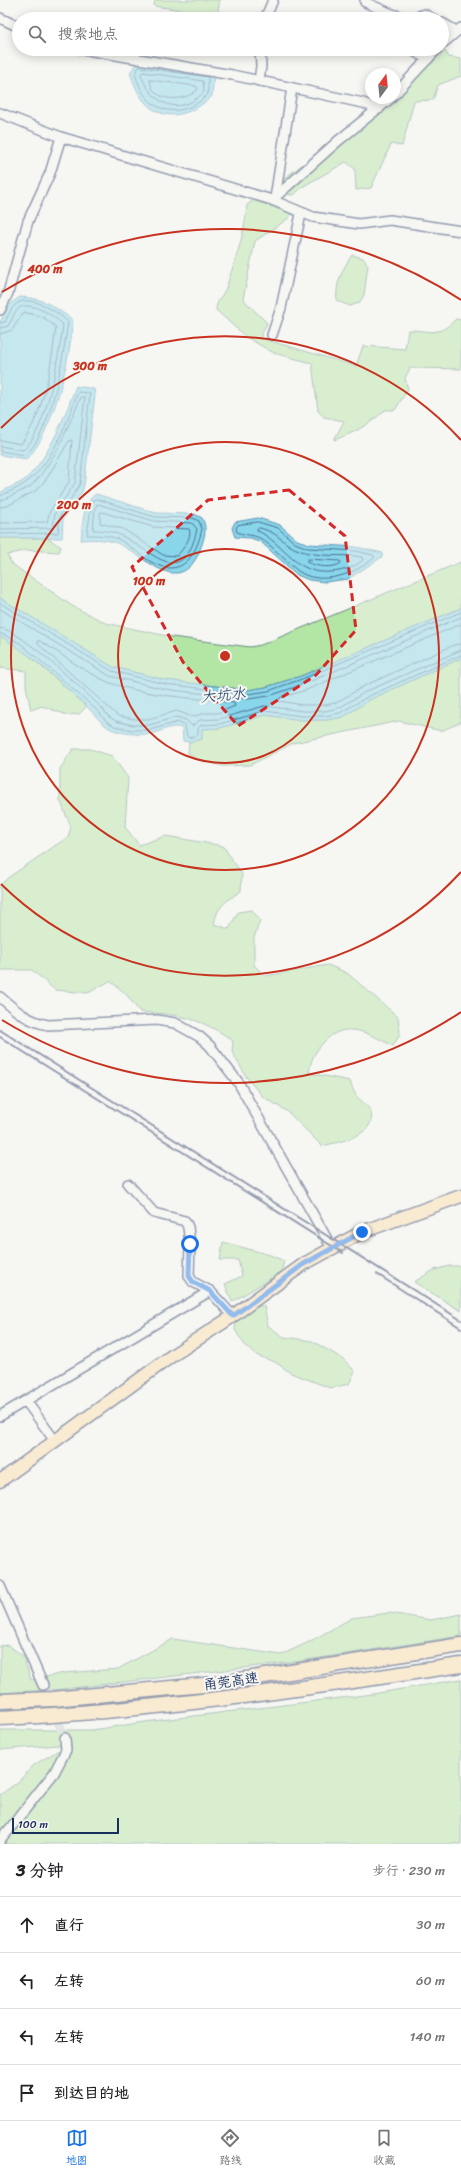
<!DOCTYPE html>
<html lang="zh">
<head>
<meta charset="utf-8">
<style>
	body { margin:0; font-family:Sriracha,"LXGW WenKai TC",sans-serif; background:#f6f6f6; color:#202124 }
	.compass { position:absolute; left:365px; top:68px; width:36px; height:36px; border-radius:50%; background:#fff; box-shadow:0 2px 10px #0003; rotate:15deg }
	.scale { position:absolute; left:12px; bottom:10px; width:107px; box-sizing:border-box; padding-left:4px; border:2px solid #1b2f5e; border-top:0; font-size:11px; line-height:14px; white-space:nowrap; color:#1b2f5e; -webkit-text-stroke:3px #f6f6f2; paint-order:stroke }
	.stop { position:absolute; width:12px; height:12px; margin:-9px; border:3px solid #1a73e8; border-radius:50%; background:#fff }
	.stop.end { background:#1a73e8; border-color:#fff; box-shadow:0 1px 4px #0008 }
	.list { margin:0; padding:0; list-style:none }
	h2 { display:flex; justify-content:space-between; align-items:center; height:52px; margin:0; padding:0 16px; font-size:17px }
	h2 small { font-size:13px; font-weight:400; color:#757577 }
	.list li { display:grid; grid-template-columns:26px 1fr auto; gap:12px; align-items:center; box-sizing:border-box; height:56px; padding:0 16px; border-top:1px solid #e0e0e0 }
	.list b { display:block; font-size:15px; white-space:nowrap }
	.list em { font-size:13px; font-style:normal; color:#757577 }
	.icon { flex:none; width:22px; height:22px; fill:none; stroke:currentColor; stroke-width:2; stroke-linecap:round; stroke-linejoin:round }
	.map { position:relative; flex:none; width:461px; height:1844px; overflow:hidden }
	.search { position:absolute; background:#fff; box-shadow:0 2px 10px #0003; left:12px; right:12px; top:12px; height:44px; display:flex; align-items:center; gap:10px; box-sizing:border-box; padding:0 14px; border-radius:22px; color:#757577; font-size:15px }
	.sheet { height:276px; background:#fff }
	nav { display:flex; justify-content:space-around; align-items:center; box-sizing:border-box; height:56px; border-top:1px solid #e0e0e0; background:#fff; font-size:11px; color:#757577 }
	nav a { display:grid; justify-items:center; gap:2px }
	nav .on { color:#1a73e8 }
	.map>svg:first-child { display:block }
	.green { fill:#b3e5a5; stroke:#678a82 }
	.water { fill:#89d5e9; stroke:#5d93b1 }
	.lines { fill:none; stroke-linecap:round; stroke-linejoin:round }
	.shore { stroke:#477196; stroke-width:1 }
	.minor-tunnel { stroke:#caced4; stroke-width:9; stroke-dasharray:9 4.5; stroke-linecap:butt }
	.minor-casing { stroke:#1b2f5e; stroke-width:12 }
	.major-casing { stroke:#1b2f5e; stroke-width:15 }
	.highway-casing { stroke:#1b2f5e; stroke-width:17 }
	.minor { stroke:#f6f6f2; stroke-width:9 }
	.major { stroke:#fddcac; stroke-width:12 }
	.highway { stroke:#fddcac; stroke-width:14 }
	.rail { stroke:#1b2f5e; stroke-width:2 }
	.route { stroke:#1a73e8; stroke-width:5 }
	.marked { fill:none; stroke:#d62828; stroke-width:3; stroke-dasharray:8 5; stroke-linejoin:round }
	.ring { fill:none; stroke:#c8321e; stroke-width:2 }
	.labels { text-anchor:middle; stroke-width:4; stroke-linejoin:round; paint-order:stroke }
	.street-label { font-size:14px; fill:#1b2f5e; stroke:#f6f6f2 }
	.water-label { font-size:15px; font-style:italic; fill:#365881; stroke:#f6f6f2 }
	.centre { fill:#c8321e; stroke:#f6f6f2; stroke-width:2 }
	.ring-label { font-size:12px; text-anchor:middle; font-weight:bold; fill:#c8321e; stroke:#f6f6f2; stroke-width:4; stroke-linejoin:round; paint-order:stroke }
</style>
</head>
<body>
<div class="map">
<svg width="461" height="1844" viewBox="0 0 461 1844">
	<rect width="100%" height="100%" fill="#f6f6f2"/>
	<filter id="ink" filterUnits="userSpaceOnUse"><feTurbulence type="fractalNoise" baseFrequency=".025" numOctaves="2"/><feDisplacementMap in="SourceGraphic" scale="8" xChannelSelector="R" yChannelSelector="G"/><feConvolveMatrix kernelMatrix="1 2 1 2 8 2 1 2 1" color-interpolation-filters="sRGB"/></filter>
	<g filter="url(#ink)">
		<!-- green -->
		<g class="green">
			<path d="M155 0H220L217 15 154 6Z"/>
			<path d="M445 51 449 57 461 59V76L438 85 433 100 414 101 402 146 391 144 371 188 356 190 355 169 346 162 302 187 294 195 283 194 281 186 282 180 303 164 316 167Z"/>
			<path d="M254 200 291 214 289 218 255 241 243 299 267 323 260 338 356 366 363 346 405 349 408 330C432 330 437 338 456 319L461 320V369L410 368 405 378 408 389 395 410H385C369 425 354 433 334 440L344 421 324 417 318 411 312 363 274 353 246 337 216 310C216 301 223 296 226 288 235 261 245 234 247 205Z"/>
			<path d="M352 255 363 258 368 265 364 295 359 303 350 306 337 301C335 284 342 270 352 255Z"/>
			<path d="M0 538H47L61 547 59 552 26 550 7 555 12 564 72 606 106 623 172 637 250 647 261 645 461 562V608L301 676 266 687 248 690 165 680 113 667 0 598Z"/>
			<path d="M0 636 18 646 87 706 79 714 67 715 42 706 31 710 26 686V671L0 668Z"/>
			<path d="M461 658V722L441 731 399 721 293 743 250 765 223 766 198 760 188 753 189 742 202 739 201 729 220 728 265 715 302 720H326L343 717 371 699Z"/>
			<path d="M73 749H90L112 756 128 778 125 827 139 845 166 836 223 846 242 874 241 891C226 901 217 906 214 924L229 929 238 912 252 910 260 920 254 938V965L265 976 328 965 347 973 398 1017 400 1034 393 1046C369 1034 345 1018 323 1043 314 1053 311 1059 309 1073L350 1081C352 1086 353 1091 356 1095 360 1101 369 1106 371 1112 377 1136 338 1142 322 1146L288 1112 262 1096 247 1078 232 1052 233 1041C202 1018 178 1014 140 1012L125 993 110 981 88 993 55 990 32 970H0V885L9 877 68 837 71 827 60 800V769Z"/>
			<path d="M223 1242 270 1255 284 1261 281 1272 232 1302 225 1284 242 1276 238 1260H220Z"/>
			<path d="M449 1266H461V1311L414 1282 434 1270Z"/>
			<path d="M255 1306H264L268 1326 284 1337 312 1341 343 1359 355 1371 349 1384 330 1388 291 1373 275 1362 258 1356 246 1347 235 1330 236 1322 248 1310Z"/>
			<path d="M389 1613 431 1620 461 1614V1636L294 1662 64 1689 0 1693V1646L8 1645 23 1656 31 1680 64 1673 118 1669 173 1639 281 1655 307 1643 352 1618Z"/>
			<path d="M461 1679V1844H0V1795L18 1782 34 1765 69 1744 0 1750V1730H92L145 1722 373 1694Z"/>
		</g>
		<!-- water -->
		<g class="water">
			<path d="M137 62 214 74 212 96C194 114 164 125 144 101 137 93 134 83 130 73Z"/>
			<path d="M20 297C45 298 52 306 72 319 73 351 51 440 26 459L0 455V322L10 304Z"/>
			<path d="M76 386 94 389 95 395 84 485 82 492 63 518 62 538H0V493C8 487 19 485 27 478 51 454 64 417 76 386Z"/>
			<path d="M96 494 156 513 194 514 202 518C208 529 204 538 200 550 179 602 141 551 114 542 103 539 93 539 81 540 83 525 82 503 96 494Z"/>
			<path d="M258 518 280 525 297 540 309 544 356 547 383 553 382 557 348 579 325 582 309 580 297 575 261 542 251 538 235 537 232 528 235 522Z"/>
			<path d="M0 598 113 667 165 680 248 690 266 687 301 676 461 608V658L371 699 343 717 326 720H302L265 715 220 728 202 729V739L189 742 183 741 182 728C171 724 161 732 150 734 139 735 122 734 111 729 101 724 94 713 85 705 58 680 31 654 0 636Z"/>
		</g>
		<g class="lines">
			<!-- shore -->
			<g class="shore">
				<path d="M139 67 208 77V94C193 111 165 118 148 99 141 92 138 83 135 74Z"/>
				<path d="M143 72 203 81 204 92C179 118 152 104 141 75Z"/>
				<path d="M150 80 196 86 198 89C187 102 151 104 150 80Z"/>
				<path d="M0 323 5 322C9 314 12 305 20 302 33 296 60 313 68 322 63 356 52 434 25 455L0 451"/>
				<path d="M0 328 8 326C12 321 13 313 18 309 29 299 55 316 63 325 59 354 47 432 23 450L0 446"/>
				<path d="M0 334 12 330 24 312 43 317 56 327C51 366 45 412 21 444L0 440"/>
				<path d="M0 496C4 495 7 492 11 491 49 476 65 427 78 392L90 393 80 484 60 516 58 533 0 534"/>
				<path d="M97 499 155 517 193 518 199 521 202 529C197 551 186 575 160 566 145 561 132 546 118 539 108 535 97 535 87 535L92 501Z"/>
				<path d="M0 501 30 487 41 475 58 449 81 397H85L75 483 55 513 53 528 0 529"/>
				<path d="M98 504 154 521 192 523 197 529C183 592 152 550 120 535 112 531 101 530 93 530L95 508Z"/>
				<path d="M0 507 7 506 37 490 47 478 69 441 72 440 69 482 50 511 47 522 0 523"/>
				<path d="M102 512 153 527 189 529C193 537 182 550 177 556L163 555 123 529 100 523V513Z"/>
				<path d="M258 522 278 528 295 543 308 548 356 551 373 555 375 557C356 574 321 587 298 571 285 561 276 549 263 540 255 534 246 536 237 532L236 528 238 525Z"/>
				<path d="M260 528C279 533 279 540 294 548 312 557 335 555 355 556L362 557 363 560C353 568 343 571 331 572 295 575 286 545 258 531L257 529Z"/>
				<path d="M308 559 340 561 341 563C334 569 315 567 307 562Z"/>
				<path d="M0 603 112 671 165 684 248 694 268 691 302 679 461 612"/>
				<path d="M0 609 110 676 164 689 248 699 269 696 304 684 461 617"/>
				<path d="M461 624 306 690 280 698 279 701 303 705H324L336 703 364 686 454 645 461 644"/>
				<path d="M0 628C20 629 85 692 102 708L109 717 116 721 133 725H149L177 717 186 720 192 726 200 720 219 719 264 706 303 711H325L339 708 367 691 461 650"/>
				<path d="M0 633 20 643 99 712 106 721 114 726 132 730H150L178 722 185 726 187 736 189 738 198 735V728L201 725 220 724 265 711 302 716H325L340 713 369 696 461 655"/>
				<path d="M40 641C62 654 84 672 108 682 148 697 192 697 234 703L235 706 218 713H205L192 717 177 711 148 719H134L118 716 38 644V641Z"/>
			</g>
			<!-- minor-tunnel -->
			<path class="minor-tunnel" d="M43 1685 65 1738"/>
			<!-- minor casing -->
			<g class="minor-casing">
				<g id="minor">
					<path d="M365 0V2C381 9 408 25 424 14L433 19"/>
					<path d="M0 18 19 27"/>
					<path d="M265 19 273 0"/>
					<path d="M442 23 456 31"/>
					<path d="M442 44 461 28"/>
					<path d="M81 49 232 75 363 103 379 109"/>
					<path d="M410 49 428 59"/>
					<path d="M259 81 261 66 260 49"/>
					<path d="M395 94 437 49"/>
					<path d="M0 113 61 137 272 200 313 217 359 224 390 220 461 231"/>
					<path d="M275 198 292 88"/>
					<path d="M272 200 338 141 391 98"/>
					<path d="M0 310 8 293 28 221 50 173 61 137"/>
					<path d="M272 335 281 308 301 214"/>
					<path d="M0 997C15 1010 27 1021 48 1025L157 1020 175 1023 200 1037 210 1046 238 1082 332 1248"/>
					<path d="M128 1184 154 1213 185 1221 188 1227 190 1244 189 1276 193 1282 210 1291 233 1316"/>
					<path d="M26 1401 55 1441"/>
					<path d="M0 1416 210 1291"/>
					<path d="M0 1586 43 1685"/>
					<path d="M0 1841 54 1773 66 1750 65 1738"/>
				</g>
			</g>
			<!-- major casing -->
			<g class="major-casing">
				<path id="major" d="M0 1481 173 1355 230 1318 304 1264 362 1232 461 1196"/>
			</g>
			<!-- highway casing -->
			<g class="highway-casing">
				<g id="highway">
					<path d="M0 1701 53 1699 214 1684 461 1645"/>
					<path d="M0 1718C155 1711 308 1688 461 1665"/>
				</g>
			</g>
			<!-- minor -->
			<use href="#minor" class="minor"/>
			<!-- major -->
			<use href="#major" class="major"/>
			<!-- highway -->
			<use href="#highway" class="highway"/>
			<!-- rail -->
			<g class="rail">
				<path d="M0 1030 461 1320"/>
				<path d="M0 1037 343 1253"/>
				<path d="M377 1274 461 1328"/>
			</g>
		</g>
	</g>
	<g class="lines" filter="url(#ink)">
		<!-- route -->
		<path class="route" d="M190 1244 189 1276 193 1282 210 1291 233 1316 304 1264 362 1232"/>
	</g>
	<!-- marked area -->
	<path d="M0 0H461V1844H0ZM289 490 345 536 356 630 316 675 238 726 183 662 132 567 208 500Z" fill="#f6f6f2" fill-opacity=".55" fill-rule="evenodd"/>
	<path class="marked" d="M289 490 345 536 356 630 316 675 238 726 183 662 132 567 208 500Z"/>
	<!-- distance rings -->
	<g class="ring">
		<circle cx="225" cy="656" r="107"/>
		<circle cx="225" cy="656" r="214"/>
		<path d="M461 872A320 320 0 0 1 1 884M1 428A320 320 0 0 1 461 440"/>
		<path d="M461 1012A427 427 0 0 1 2 1020M2 292A427 427 0 0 1 461 300"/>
	</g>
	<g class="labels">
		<!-- street labels -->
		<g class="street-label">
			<text transform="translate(231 1681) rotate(-8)" y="5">甬莞高速</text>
		</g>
		<!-- water labels -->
		<g class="water-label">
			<text transform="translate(223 695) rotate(-5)" y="5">大坑水</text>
		</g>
	</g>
	<circle cx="225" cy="656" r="6" class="centre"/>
	<g class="ring-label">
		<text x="45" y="273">400 m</text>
		<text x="90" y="370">300 m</text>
		<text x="74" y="509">200 m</text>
		<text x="149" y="585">100 m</text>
	</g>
</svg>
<svg class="compass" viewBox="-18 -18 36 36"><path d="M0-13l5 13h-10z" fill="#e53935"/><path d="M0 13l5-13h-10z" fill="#757577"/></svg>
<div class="scale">100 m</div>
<div class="stop" style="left:190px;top:1244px"></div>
<div class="stop end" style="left:362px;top:1232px"></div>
<div class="search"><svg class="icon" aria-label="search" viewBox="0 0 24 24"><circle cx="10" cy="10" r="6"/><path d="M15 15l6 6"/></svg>搜索地点</div>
</div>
<section class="sheet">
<h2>3 分钟<small>步行 · 230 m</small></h2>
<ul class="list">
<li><svg class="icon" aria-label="ahead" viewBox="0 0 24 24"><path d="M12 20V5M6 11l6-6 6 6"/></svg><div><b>直行</b></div><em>30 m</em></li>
<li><svg class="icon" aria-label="left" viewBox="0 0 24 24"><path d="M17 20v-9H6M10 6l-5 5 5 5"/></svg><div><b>左转</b></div><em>60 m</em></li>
<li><svg class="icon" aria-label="left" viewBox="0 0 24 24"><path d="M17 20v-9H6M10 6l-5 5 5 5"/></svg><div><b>左转</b></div><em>140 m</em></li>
<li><svg class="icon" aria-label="arrive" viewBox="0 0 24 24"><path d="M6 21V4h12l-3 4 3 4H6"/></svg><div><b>到达目的地</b></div></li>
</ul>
</section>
<nav>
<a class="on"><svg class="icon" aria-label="map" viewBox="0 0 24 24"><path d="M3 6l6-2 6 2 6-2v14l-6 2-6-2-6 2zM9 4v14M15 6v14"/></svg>地图</a>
<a><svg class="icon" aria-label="directions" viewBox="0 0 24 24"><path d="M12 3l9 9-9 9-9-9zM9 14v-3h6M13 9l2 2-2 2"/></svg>路线</a>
<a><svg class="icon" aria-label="saved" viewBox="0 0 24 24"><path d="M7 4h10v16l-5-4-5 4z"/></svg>收藏</a>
</nav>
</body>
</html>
